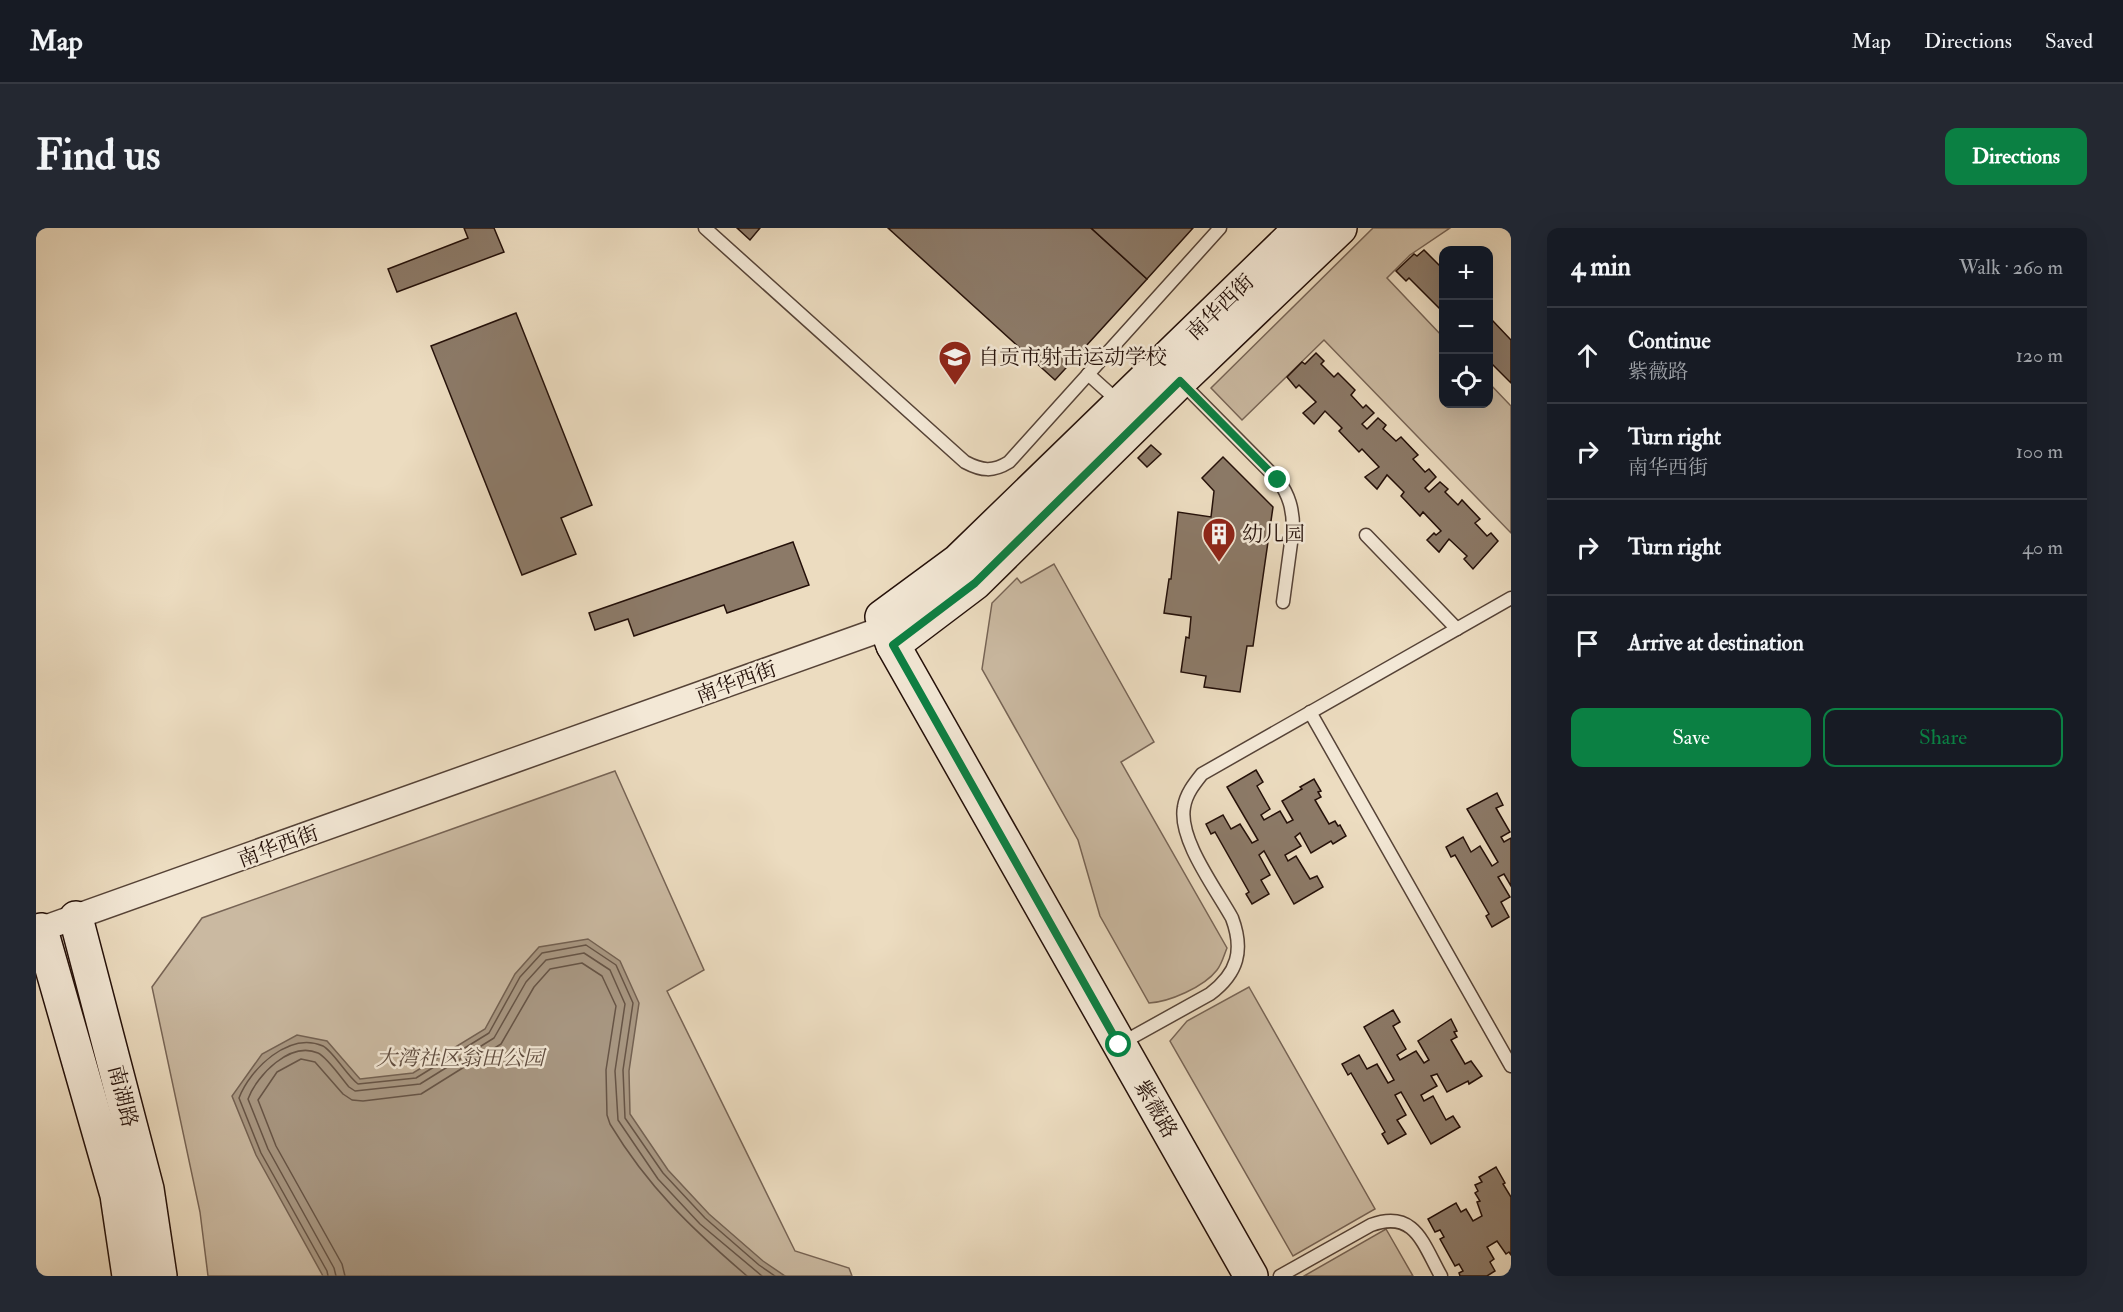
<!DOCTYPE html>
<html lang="en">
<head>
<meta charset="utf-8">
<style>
	body { margin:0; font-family:"IM FELL Double Pica","Noto Serif SC",serif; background:#242831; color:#f1f3f6 }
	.controls { position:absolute; right:18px; top:18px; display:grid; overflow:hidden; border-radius:12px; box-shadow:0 6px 24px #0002 }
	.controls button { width:54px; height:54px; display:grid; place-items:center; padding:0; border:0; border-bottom:2px solid #363941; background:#171b24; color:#f1f3f6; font:30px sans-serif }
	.stop { position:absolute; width:18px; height:18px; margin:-14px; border:4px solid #0b8043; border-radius:50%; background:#fff }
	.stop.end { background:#0b8043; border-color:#fff; box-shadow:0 2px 6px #0008 }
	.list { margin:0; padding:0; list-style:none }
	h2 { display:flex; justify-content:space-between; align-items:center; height:78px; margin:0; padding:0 24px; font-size:26px }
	h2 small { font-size:20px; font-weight:400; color:#9ea1a6 }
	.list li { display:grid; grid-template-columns:39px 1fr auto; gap:18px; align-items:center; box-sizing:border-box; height:96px; padding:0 24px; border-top:2px solid #363941 }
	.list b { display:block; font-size:22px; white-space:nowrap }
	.list p { margin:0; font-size:20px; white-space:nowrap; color:#9ea1a6 }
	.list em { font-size:20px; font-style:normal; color:#9ea1a6 }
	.actions { display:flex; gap:12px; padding:18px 24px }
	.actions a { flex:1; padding:14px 0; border:2px solid #0b8043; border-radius:12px; text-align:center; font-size:21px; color:#0b8043 }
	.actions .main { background:#0b8043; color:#fff }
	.icon { flex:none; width:33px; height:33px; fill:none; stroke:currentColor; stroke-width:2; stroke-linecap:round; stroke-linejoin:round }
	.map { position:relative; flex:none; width:1475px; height:1048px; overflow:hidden; border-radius:12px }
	header { display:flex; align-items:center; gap:36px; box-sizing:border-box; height:84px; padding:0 30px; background:#171b24; border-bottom:2px solid #363941 }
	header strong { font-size:28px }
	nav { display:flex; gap:33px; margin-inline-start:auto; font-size:21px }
	.intro { display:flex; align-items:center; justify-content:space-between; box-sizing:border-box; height:144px; padding:0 36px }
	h1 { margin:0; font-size:42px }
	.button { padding:15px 27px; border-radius:12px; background:#0b8043; color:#fff; font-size:21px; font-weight:700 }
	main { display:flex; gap:36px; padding:0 36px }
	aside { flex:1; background:#171b24; border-radius:12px; box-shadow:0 6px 24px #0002 }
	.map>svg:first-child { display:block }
	.green { fill:#cab9a1; stroke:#776455; stroke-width:1.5 }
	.water { fill:#a89782; stroke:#736152; stroke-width:1.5 }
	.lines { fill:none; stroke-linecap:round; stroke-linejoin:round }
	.shore { stroke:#665446; stroke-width:1.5 }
	.building { fill:#8c7a68; stroke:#241009; stroke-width:1.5 }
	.lane-casing { stroke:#564337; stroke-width:15 }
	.street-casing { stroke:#564337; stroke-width:27 }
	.secondary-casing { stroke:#241009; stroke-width:36 }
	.lane { stroke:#f3e8d6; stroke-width:12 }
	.street { stroke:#f3e8d6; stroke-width:24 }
	.secondary { stroke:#f3e8d6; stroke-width:33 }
	.route { stroke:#0b8043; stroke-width:8 }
	.labels { text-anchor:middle; stroke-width:5; stroke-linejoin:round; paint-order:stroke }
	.street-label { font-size:21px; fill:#241009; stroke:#f3e8d6 }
	.poi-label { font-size:21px; fill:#241009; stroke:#f3e8d6; text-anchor:start }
	.park-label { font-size:21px; font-style:italic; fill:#5e4b3e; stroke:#f3e8d6 }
</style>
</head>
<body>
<header>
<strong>Map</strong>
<nav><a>Map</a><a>Directions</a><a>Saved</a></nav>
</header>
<div class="intro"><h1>Find us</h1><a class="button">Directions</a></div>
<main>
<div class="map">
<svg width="1475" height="1048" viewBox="0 0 1475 1048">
	<rect width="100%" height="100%" fill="#ecdcc0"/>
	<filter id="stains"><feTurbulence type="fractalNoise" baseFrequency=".00333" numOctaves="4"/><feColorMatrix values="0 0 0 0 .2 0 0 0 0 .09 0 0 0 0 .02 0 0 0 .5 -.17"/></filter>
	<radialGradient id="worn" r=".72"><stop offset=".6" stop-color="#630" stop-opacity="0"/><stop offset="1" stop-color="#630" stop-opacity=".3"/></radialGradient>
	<!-- green -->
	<g class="green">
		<path d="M1337 0H1414L1374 27 1351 50 1407 109 1408 176H1452L1453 155 1475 178V305L1288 112 1206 192 1175 160Z"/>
		<path d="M1018 336 1118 514 1085 534 1191 720C1188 727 1186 736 1181 742 1168 759 1133 774 1113 775L1064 688 1042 612 946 441 956 375 981 350 985 355Z"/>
		<path d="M579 543 668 742 631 763 759 1023 813 1040 816 1048H172L164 984 116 759 166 690Z"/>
		<path d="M1213 759 1339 981 1257 1028 1134 813 1151 793Z"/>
		<path d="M1350 1001 1377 1048H1268Z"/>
	</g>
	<!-- water -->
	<path class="water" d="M552 711 584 733 603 775 593 843 594 886 632 942 673 986 727 1033 749 1048H287L220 927 196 868 226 826 261 807 291 813 324 851 377 845 449 801 479 746 503 719Z"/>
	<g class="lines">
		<!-- shore -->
		<g class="shore">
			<path d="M292 1048 291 1043 225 925 203 870C214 841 253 803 287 818 297 823 311 848 322 856L380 850 453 805 484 749 506 725 550 717 580 737 597 775 587 842 589 890 627 945 669 990 723 1037 739 1048"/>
			<path d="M300 1048 298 1040 232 921 212 871C221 847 254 813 282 825 291 829 306 851 313 859L319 863 384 856 458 810 490 754 510 732 548 725 574 742 589 776 579 843 582 892 622 951 664 996 726 1048"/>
			<path d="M309 1048 306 1036 240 918 222 872 241 844 265 831 279 834 307 866 316 872 327 873 385 866 465 816 498 759 514 741 546 735 566 748 580 778 570 842 571 887 574 896C612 959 655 1000 711 1048"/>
		</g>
	</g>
	<!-- building -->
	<g class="building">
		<path d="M428 0H458L468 24 361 64 352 41 432 10Z"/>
		<path d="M701 0H724L714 12Z"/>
		<path d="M852 0H1055L1111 51 1019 152Z"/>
		<path d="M1055 0H1157L1111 51Z"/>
		<path d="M1388 22 1408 42V85L1373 50 1370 53 1360 43 1378 26 1381 28Z"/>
		<path d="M480 85 556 277 525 290 540 326 486 347 395 118Z"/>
		<path d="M1456 92 1475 112V155L1452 132V95Z"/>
		<path d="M1280 125 1288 133 1285 136 1298 149 1302 145 1319 162 1315 167 1327 180 1330 177 1338 185 1326 196 1331 201 1342 190 1350 197 1347 201 1360 213 1365 209 1382 227 1377 231 1389 244 1393 241 1400 249 1389 260 1393 264 1404 254 1412 261 1409 264 1422 277 1426 272 1444 291 1439 295 1451 308 1455 305 1462 313 1437 341 1428 331 1431 328 1413 311 1403 324 1391 312 1398 305 1400 307 1405 303 1387 284 1384 288 1365 268 1368 264 1351 247 1341 261 1329 249 1343 239 1326 221 1323 224 1303 203 1306 200 1289 183 1278 196 1267 185 1280 174 1263 157 1260 160 1251 149 1266 134 1269 136Z"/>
		<path d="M1115 217 1125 226 1111 239 1102 230Z"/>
		<path d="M1187 229 1237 279 1217 418H1211L1204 464 1168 459 1170 448 1145 444 1150 409 1153 410 1155 389 1128 385 1133 351H1135L1142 284 1175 289 1178 263 1166 250Z"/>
		<path d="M757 314 773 357 691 385 688 377 598 408 592 391 559 402 553 385Z"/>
		<path d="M1220 542 1227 554 1221 558 1234 581 1225 587 1228 592 1244 583 1251 595 1257 592 1246 573 1266 561 1264 559 1278 551 1285 563 1282 564 1285 569 1279 572 1293 596 1299 593 1302 598 1304 597 1310 608 1297 616 1295 613 1275 625 1264 605 1259 609 1265 618 1249 627 1252 633 1260 628 1274 651 1281 648 1287 659 1258 676 1228 623 1223 627 1234 647 1225 652 1233 666 1216 676 1210 666 1213 664 1179 604 1175 606 1170 596 1187 587 1195 601 1204 596 1216 615 1222 612 1191 559Z"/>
		<path d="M1461 565 1467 577 1460 580 1474 604 1465 609 1468 614 1475 610V658L1468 646 1462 649 1474 669 1465 674 1473 689 1456 699 1450 688 1453 686 1419 627 1415 629 1410 619 1427 609 1435 624 1444 618 1456 638 1462 634 1431 581Z"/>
		<path d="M1357 782 1364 794 1357 798 1370 821 1361 827 1364 832 1380 823 1388 835 1393 832 1382 813 1415 791 1421 803 1418 804 1421 809 1415 812 1429 836 1435 833 1446 848 1433 856 1432 853 1411 864 1401 846 1395 848 1401 858 1385 867 1388 873 1397 868 1410 892 1417 888 1424 899 1395 916 1365 864 1359 867 1370 887 1361 892 1370 906 1352 916 1346 906 1349 904 1315 845 1312 847 1306 836 1323 827 1331 841 1341 836 1352 855 1358 852 1328 799Z"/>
		<path d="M1460 939 1469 955 1467 956 1475 969V1027L1473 1024 1470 1026 1461 1013 1451 1019 1458 1031 1454 1034 1459 1043 1451 1048H1424L1423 1045 1427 1043 1423 1036 1419 1038 1404 1011 1408 1009 1404 1002 1399 1004 1392 991 1420 975 1425 984 1430 981 1437 993 1446 988 1441 974 1444 973 1439 965 1442 963 1439 957 1446 954 1443 949Z"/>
	</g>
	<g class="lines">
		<!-- lane casing -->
		<g class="lane-casing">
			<g id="lane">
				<path d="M669 0 929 234C946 243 957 244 973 234L1184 0"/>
				<path d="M1052 146 1083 174"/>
				<path d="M1144 153 1242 252C1253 267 1257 281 1257 300L1247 374"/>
				<path d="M1330 307 1421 401"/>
				<path d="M1274 484 1475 838"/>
				<path d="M1084 816 1174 766C1202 745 1208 722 1196 690 1180 661 1142 611 1148 579 1150 566 1158 556 1166 546L1475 370"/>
				<path d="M1244 1048 1335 997C1379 981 1387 1016 1405 1048"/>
			</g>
		</g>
		<!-- street casing -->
		<g class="street-casing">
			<path id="street" d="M0 703 849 400"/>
		</g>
		<!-- secondary casing -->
		<g class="secondary-casing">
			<g id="secondary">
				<path d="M857 417 939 355 1144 153 1304 0"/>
				<path d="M40 690 111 961 124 1048"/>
				<path d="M5 702 81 967 93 1048"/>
				<path d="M1215 1048 857 417 846 389 922 333 1265 0"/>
			</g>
		</g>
		<!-- lane -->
		<use href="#lane" class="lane"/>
		<!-- street -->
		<use href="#street" class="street"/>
		<!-- secondary -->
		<use href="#secondary" class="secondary"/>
	</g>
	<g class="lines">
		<!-- route -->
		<path class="route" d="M1083 817 857 417 939 355 1144 153 1242 252"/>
	</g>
	<!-- icons -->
	<defs>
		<g id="school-pin" transform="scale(1.725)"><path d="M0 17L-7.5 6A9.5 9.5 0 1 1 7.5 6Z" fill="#8f2418" stroke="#f3e8d6"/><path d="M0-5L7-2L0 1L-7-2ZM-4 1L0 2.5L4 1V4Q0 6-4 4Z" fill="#fff"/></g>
		<g id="building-pin" transform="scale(1.725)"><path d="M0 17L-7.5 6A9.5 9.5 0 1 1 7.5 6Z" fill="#8f2418" stroke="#f3e8d6"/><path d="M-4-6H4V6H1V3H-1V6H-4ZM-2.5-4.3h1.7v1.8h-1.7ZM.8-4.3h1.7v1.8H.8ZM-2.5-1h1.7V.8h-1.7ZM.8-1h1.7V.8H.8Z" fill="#fff"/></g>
	</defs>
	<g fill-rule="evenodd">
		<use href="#school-pin" x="919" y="129"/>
		<use href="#building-pin" x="1183" y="306"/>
	</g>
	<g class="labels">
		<!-- street labels -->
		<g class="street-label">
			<text transform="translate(1184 79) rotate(-44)" y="7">南华西街</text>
			<text transform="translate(700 454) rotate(-20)" y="7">南华西街</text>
			<text transform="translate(242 618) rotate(-20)" y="7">南华西街</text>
			<text transform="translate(87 868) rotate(76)" y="7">南湖路</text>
			<text transform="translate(1120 881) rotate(60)" y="7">紫薇路</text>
		</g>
		<!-- poi labels -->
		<g class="poi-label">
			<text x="942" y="136">自贡市射击运动学校</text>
			<text x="1206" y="313">幼儿园</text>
		</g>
		<!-- park labels -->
		<g class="park-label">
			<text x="424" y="837">大湾社区翁田公园</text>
		</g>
	</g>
	<rect width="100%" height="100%" filter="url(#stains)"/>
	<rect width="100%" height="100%" fill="url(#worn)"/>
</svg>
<div class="controls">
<button>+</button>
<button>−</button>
<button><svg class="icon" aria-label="locate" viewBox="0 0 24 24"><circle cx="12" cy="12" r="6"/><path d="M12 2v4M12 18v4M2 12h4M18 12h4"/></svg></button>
</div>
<div class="stop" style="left:1083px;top:817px"></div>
<div class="stop end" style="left:1242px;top:252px"></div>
</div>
<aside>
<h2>4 min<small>Walk · 260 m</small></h2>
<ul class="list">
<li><svg class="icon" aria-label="ahead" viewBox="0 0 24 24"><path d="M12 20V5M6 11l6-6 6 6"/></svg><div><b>Continue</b><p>紫薇路</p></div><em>120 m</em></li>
<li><svg class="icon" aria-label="right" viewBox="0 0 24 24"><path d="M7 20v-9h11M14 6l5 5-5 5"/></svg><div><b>Turn right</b><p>南华西街</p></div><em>100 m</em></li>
<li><svg class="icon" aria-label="right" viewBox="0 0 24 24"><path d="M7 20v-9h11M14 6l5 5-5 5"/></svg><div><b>Turn right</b></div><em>40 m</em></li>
<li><svg class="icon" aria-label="arrive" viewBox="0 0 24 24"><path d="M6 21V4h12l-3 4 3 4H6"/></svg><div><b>Arrive at destination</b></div></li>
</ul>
<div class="actions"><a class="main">Save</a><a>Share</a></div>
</aside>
</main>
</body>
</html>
